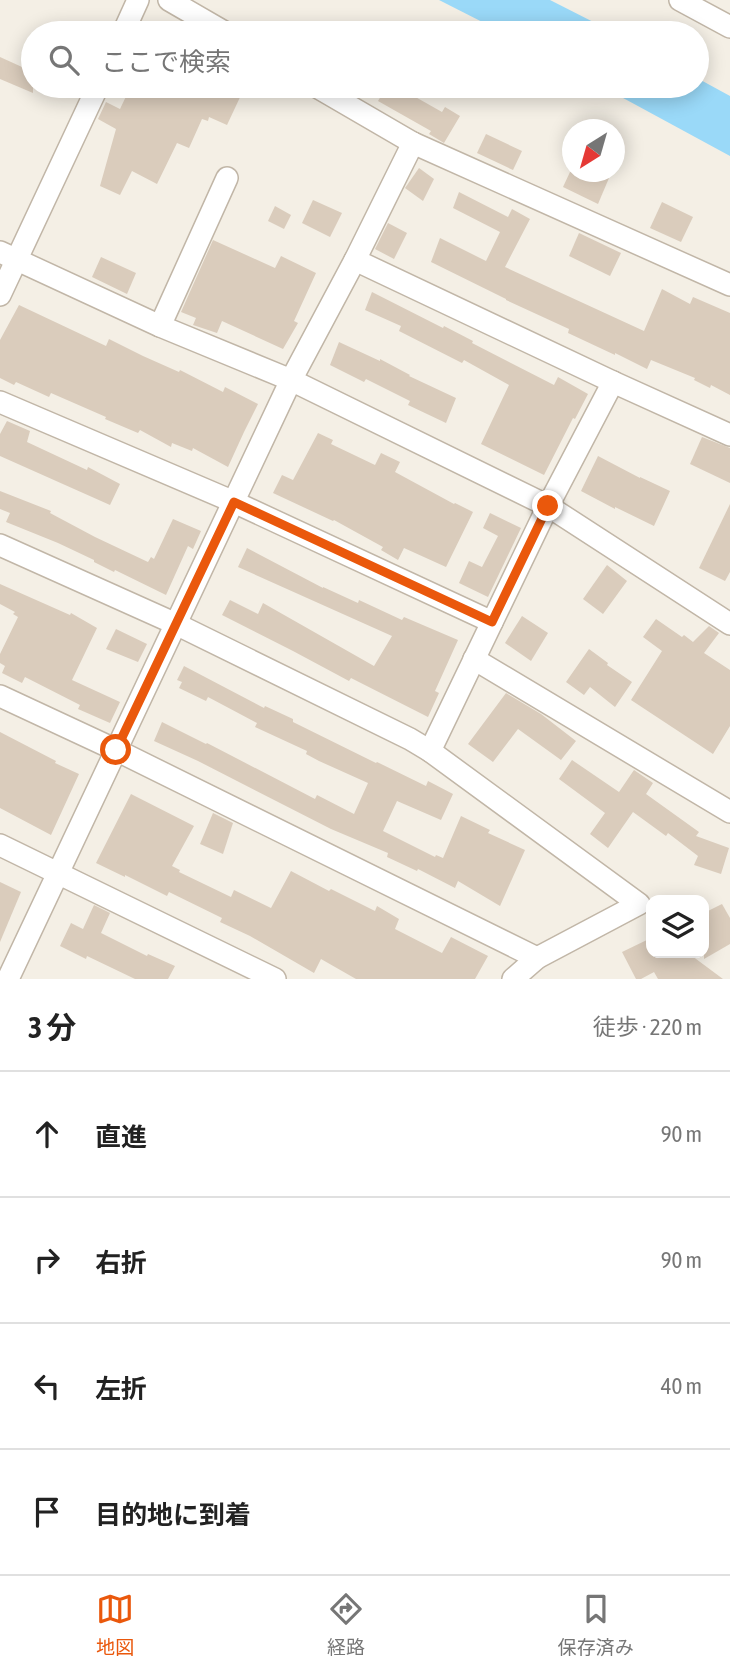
<!DOCTYPE html>
<html lang="ja">
<head>
<meta charset="utf-8">
<style>
	body { margin:0; font-family:"Asap Condensed","Noto Sans JP",sans-serif; background:#f6f6f6; color:#222 }
	.controls { position:absolute; right:21px; bottom:21px; display:grid; overflow:hidden; border-radius:14px; box-shadow:0 4px 18px #0003 }
	.controls button { width:63px; height:63px; display:grid; place-items:center; padding:0; border:0; border-bottom:2px solid #e0e0e0; background:#fff; color:#222; font:35px sans-serif }
	.compass { position:absolute; left:562px; top:119px; width:63px; height:63px; border-radius:50%; background:#fff; box-shadow:0 4px 18px #0003; rotate:217deg }
	.stop { position:absolute; width:21px; height:21px; margin:-16px; border:5px solid #ea580c; border-radius:50%; background:#fff }
	.stop.end { background:#ea580c; border-color:#fff; box-shadow:0 2px 7px #0008 }
	.list { margin:0; padding:0; list-style:none }
	h2 { display:flex; justify-content:space-between; align-items:center; height:91px; margin:0; padding:0 28px; font-size:30px }
	h2 small { font-size:23px; font-weight:400; color:#767676 }
	.list li { display:grid; grid-template-columns:46px 1fr auto; gap:21px; align-items:center; box-sizing:border-box; height:126px; padding:0 28px; border-top:2px solid #e0e0e0 }
	.list b { display:block; font-size:26px; white-space:nowrap }
	.list em { font-size:23px; font-style:normal; color:#767676 }
	.icon { flex:none; width:38px; height:38px; fill:none; stroke:currentColor; stroke-width:2; stroke-linecap:round; stroke-linejoin:round }
	.map { position:relative; flex:none; width:730px; height:979px; overflow:hidden }
	.search { position:absolute; background:#fff; box-shadow:0 4px 18px #0003; left:21px; right:21px; top:21px; height:77px; display:flex; align-items:center; gap:18px; box-sizing:border-box; padding:0 24px; border-radius:38px; color:#767676; font-size:26px }
	.sheet { height:595px; background:#fff }
	nav { display:flex; justify-content:space-around; align-items:center; box-sizing:border-box; height:98px; border-top:2px solid #e0e0e0; background:#fff; font-size:19px; color:#767676 }
	nav a { display:grid; justify-items:center; gap:4px }
	nav .on { color:#ea580c }
	.map>svg:first-child { display:block }
	.water { fill:#9ad9f8 }
	.building { fill:#daccbc }
	.lines { fill:none; stroke-linecap:round; stroke-linejoin:round }
	.minor-casing { stroke:#c1b6a7; stroke-width:24 }
	.minor { stroke:#fff; stroke-width:21 }
	.route { stroke:#ea580c; stroke-width:9 }
</style>
</head>
<body>
<div class="map">
<svg width="730" height="979" viewBox="0 0 730 979">
	<rect width="100%" height="100%" fill="#f4efe5"/>
	<!-- water -->
	<g class="water">
		<path d="M439 0H550L615 33H504Z"/>
		<path d="M697 78 730 96V156L601 86H697Z"/>
	</g>
	<!-- building -->
	<g class="building">
		<path d="M0 57 33 72V93L0 79Z"/>
		<path d="M131 86H227L242 93 227 125 209 117 208 121 202 119 189 148 177 143 157 184 132 171 120 195 100 186 116 129 98 119 106 102 120 109Z"/>
		<path d="M387 86H396L442 112 445 107 460 116 444 143 429 134 431 131 378 101Z"/>
		<path d="M486 134 522 151 513 170 477 153Z"/>
		<path d="M419 168 434 179 423 201 405 188Z"/>
		<path d="M570 172H594L609 178 598 204 563 187Z"/>
		<path d="M459 192 508 217 512 209 530 219 505 267 644 331 662 289 690 304 693 297 730 313V395L711 385 710 388 694 380 695 378 651 360 647 369 615 353V355L568 333 569 329 506 300V299L431 262 440 238 486 261 500 232 453 208Z"/>
		<path d="M313 200 342 213 330 237 302 223Z"/>
		<path d="M662 202 693 217 681 242 650 228Z"/>
		<path d="M275 206 291 215 284 229 268 221Z"/>
		<path d="M388 223 407 233 394 259 375 249Z"/>
		<path d="M579 233 621 253 610 276 569 256Z"/>
		<path d="M213 240 275 268 281 256 316 273 294 321 298 323 283 349 222 321 217 333 193 325 196 318 181 312Z"/>
		<path d="M101 257 136 273 127 294 92 277Z"/>
		<path d="M372 292 443 328 444 326 473 341 472 343 554 385 558 377 588 394 575 419 573 418 544 475 481 444 509 385 464 360 462 363 399 331 401 326 365 310Z"/>
		<path d="M19 305 106 346 109 339 143 356 179 372 180 370 223 392 225 387 258 404 244 432 228 467 193 448 192 451 172 443 171 447 140 430 138 433 105 419 106 417 51 393 49 397 16 382 14 385 0 378V340Z"/>
		<path d="M339 342 380 361V359L410 375 409 376 456 398 446 423 408 405 410 401 366 379 364 382 330 365Z"/>
		<path d="M7 421 30 431 27 442 87 470 88 467 120 484 110 505 0 456V434Z"/>
		<path d="M318 433 333 440 331 444 375 465 381 453 400 462 395 472 454 504 455 503 473 512 446 567 404 548 398 560 381 550 383 547 334 520 333 521 273 493 282 475 293 480Z"/>
		<path d="M702 437 730 448V483L690 464Z"/>
		<path d="M598 456 640 478V477L670 491 654 526 615 507V509L581 491Z"/>
		<path d="M0 491 51 511 50 513 95 537 148 562 151 557 154 559 173 519 201 531 193 549 188 546 166 595 115 570 114 572 94 562V560L58 543 6 522 10 513 0 509Z"/>
		<path d="M730 504V572L725 581 699 568Z"/>
		<path d="M490 513 521 528 488 597 459 583 469 561 482 567 498 536 483 528Z"/>
		<path d="M247 548 323 588V587L358 603 359 600 402 620 404 617 458 640 435 691 439 693 428 717 351 678 349 681 293 651 222 615 230 600 258 614 263 603 374 666 392 636 238 567Z"/>
		<path d="M607 565 627 581 603 614 583 599Z"/>
		<path d="M0 584 70 615 71 613 97 628 72 680 120 702 110 723 78 709 80 705 25 677 22 683 2 673 5 666 0 663V654L18 617 13 614 15 612 0 604Z"/>
		<path d="M522 616 548 633 531 661 505 643Z"/>
		<path d="M656 619 682 637 684 635 693 642 709 626 719 633 704 653 730 670V726L713 754 631 700 662 651 643 637Z"/>
		<path d="M116 629 147 644 138 662 106 649Z"/>
		<path d="M589 649 608 663 607 665 632 682 615 707 590 687 584 695 566 682Z"/>
		<path d="M184 666 264 708 265 706 293 719V722L376 763 377 762 426 786 428 781 453 794 441 820 397 801 383 831 435 857 436 855 443 858 461 816 490 830 488 833 525 850 500 906 458 881 455 888 418 869 417 871 387 857 388 853 331 829 198 761 154 741 162 722 206 744 207 743 315 799 317 795 354 814 368 783 319 761 306 754 307 751 255 727 257 723 208 697 206 701 179 688 182 682 177 680Z"/>
		<path d="M506 693 541 714 576 741 561 760 518 729 493 762 468 744Z"/>
		<path d="M0 732 56 761 55 763 79 774 51 835 0 808Z"/>
		<path d="M572 760 619 792 634 770 653 783 646 794 699 832 696 836 729 848 721 874 694 865 698 856 668 833 666 836 633 812 608 848 590 834 605 813 559 779Z"/>
		<path d="M131 794 194 826 172 866 180 870 179 872 231 897 234 890 271 908 291 871 329 891 331 889 375 911 377 906 399 919 395 929 442 953 451 937 488 956 475 979H356L321 959 314 973 250 936 220 922 222 918 169 892 167 896 125 875V877L96 863Z"/>
		<path d="M213 813 233 823 223 854 200 844Z"/>
		<path d="M0 882 21 892 0 942Z"/>
		<path d="M722 904 730 918V944L704 959V913Z"/>
		<path d="M94 905 110 913 101 933 147 956 148 954 175 966 168 979H135L87 956 86 959 60 946 71 923 83 929Z"/>
		<path d="M651 938V953H688L723 979H658L654 972 641 979H636L622 952Z"/>
	</g>
	<g class="lines">
		<!-- minor casing -->
		<g class="minor-casing">
			<g id="minor">
				<path d="M169 0 226 33"/>
				<path d="M680 0 730 27"/>
				<path d="M123 33 138 0"/>
				<path d="M315 86 413 143 730 285"/>
				<path d="M0 252 160 326 291 380 548 506 730 624"/>
				<path d="M355 260 613 382 730 435"/>
				<path d="M0 295 98 86"/>
				<path d="M160 326 227 178"/>
				<path d="M0 402 234 502 492 622"/>
				<path d="M0 545 176 624 410 739 430 751 639 904 537 958 513 979"/>
				<path d="M474 659 730 812"/>
				<path d="M0 696 116 750 537 958"/>
				<path d="M430 751 548 506 613 382"/>
				<path d="M0 845 275 979"/>
				<path d="M8 979 291 380 355 260 413 143"/>
			</g>
		</g>
		<!-- minor -->
		<use href="#minor" class="minor"/>
	</g>
	<g class="lines">
		<!-- route -->
		<path class="route" d="M116 750 234 502 492 622 548 506"/>
	</g>
</svg>
<div class="controls">
<button><svg class="icon" aria-label="layers" viewBox="0 0 24 24"><path d="M12 4l9 5-9 5-9-5zM3 14l9 5 9-5"/></svg></button>
</div>
<svg class="compass" viewBox="-18 -18 36 36"><path d="M0-13l5 13h-10z" fill="#e53935"/><path d="M0 13l5-13h-10z" fill="#767676"/></svg>
<div class="stop" style="left:116px;top:750px"></div>
<div class="stop end" style="left:548px;top:506px"></div>
<div class="search"><svg class="icon" aria-label="search" viewBox="0 0 24 24"><circle cx="10" cy="10" r="6"/><path d="M15 15l6 6"/></svg>ここで検索</div>
</div>
<section class="sheet">
<h2>3 分<small>徒歩 · 220 m</small></h2>
<ul class="list">
<li><svg class="icon" aria-label="ahead" viewBox="0 0 24 24"><path d="M12 20V5M6 11l6-6 6 6"/></svg><div><b>直進</b></div><em>90 m</em></li>
<li><svg class="icon" aria-label="right" viewBox="0 0 24 24"><path d="M7 20v-9h11M14 6l5 5-5 5"/></svg><div><b>右折</b></div><em>90 m</em></li>
<li><svg class="icon" aria-label="left" viewBox="0 0 24 24"><path d="M17 20v-9H6M10 6l-5 5 5 5"/></svg><div><b>左折</b></div><em>40 m</em></li>
<li><svg class="icon" aria-label="arrive" viewBox="0 0 24 24"><path d="M6 21V4h12l-3 4 3 4H6"/></svg><div><b>目的地に到着</b></div></li>
</ul>
</section>
<nav>
<a class="on"><svg class="icon" aria-label="map" viewBox="0 0 24 24"><path d="M3 6l6-2 6 2 6-2v14l-6 2-6-2-6 2zM9 4v14M15 6v14"/></svg>地図</a>
<a><svg class="icon" aria-label="directions" viewBox="0 0 24 24"><path d="M12 3l9 9-9 9-9-9zM9 14v-3h6M13 9l2 2-2 2"/></svg>経路</a>
<a><svg class="icon" aria-label="saved" viewBox="0 0 24 24"><path d="M7 4h10v16l-5-4-5 4z"/></svg>保存済み</a>
</nav>
</body>
</html>
